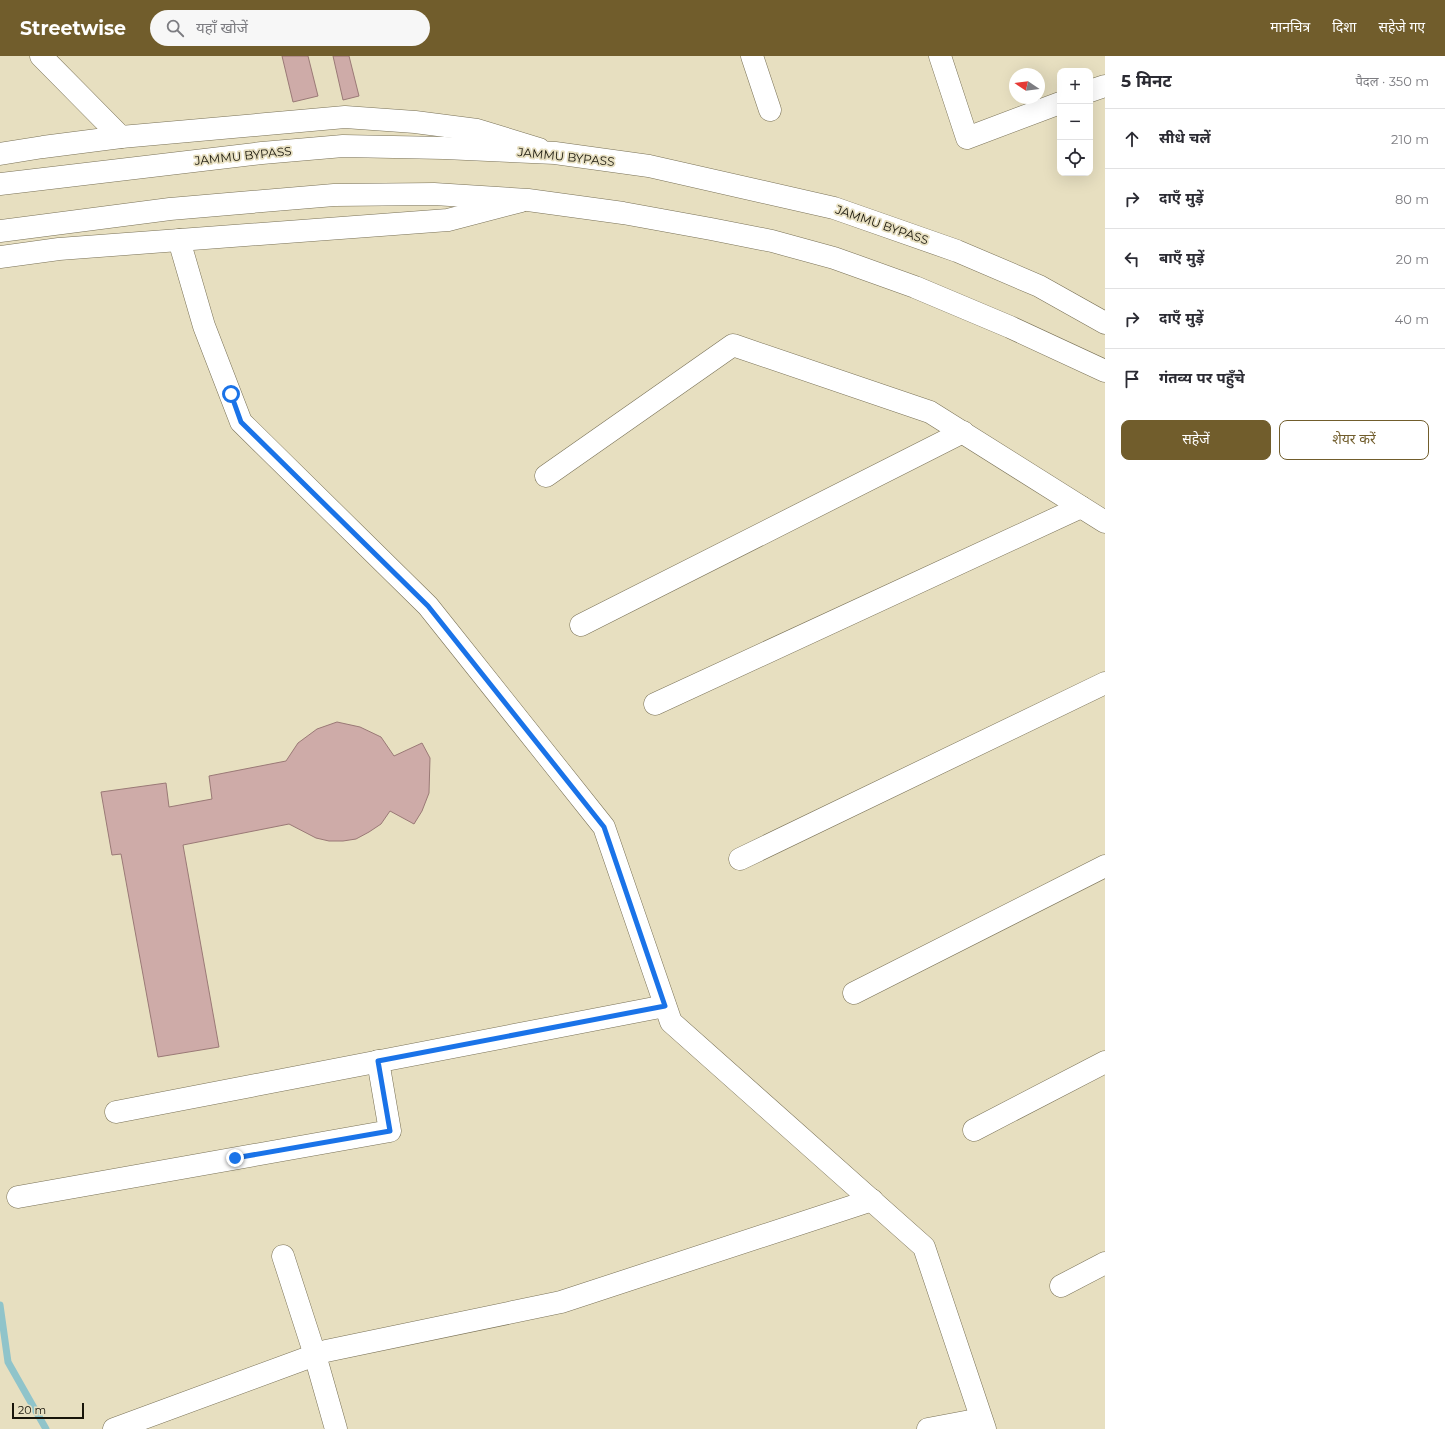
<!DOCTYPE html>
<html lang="hi">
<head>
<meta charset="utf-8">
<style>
	body { margin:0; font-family:Montserrat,"Noto Sans Devanagari",sans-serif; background:#f7f7f7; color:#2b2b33 }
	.controls { position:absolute; right:12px; top:12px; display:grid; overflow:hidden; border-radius:8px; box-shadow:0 4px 16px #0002 }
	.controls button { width:36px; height:36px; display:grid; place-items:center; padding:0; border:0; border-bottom:1px solid #e1e1e2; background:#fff; color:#2b2b33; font:20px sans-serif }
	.compass { position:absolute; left:1009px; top:12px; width:36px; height:36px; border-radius:50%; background:#fff; box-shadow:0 4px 16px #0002; rotate:283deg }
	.scale { position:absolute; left:12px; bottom:10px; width:72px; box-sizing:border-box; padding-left:4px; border:2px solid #171409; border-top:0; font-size:11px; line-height:14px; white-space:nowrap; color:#171409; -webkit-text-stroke:3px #e7dfc0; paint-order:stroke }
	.stop { position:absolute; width:12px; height:12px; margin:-9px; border:3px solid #1a73e8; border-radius:50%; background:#fff }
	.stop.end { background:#1a73e8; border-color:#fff; box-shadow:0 1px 4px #0008 }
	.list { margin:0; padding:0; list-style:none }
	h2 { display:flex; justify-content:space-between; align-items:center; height:52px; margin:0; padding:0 16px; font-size:17px }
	h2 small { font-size:13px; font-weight:400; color:#7c7c81 }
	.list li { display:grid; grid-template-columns:26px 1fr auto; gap:12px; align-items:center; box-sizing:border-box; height:60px; padding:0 16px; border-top:1px solid #e1e1e2 }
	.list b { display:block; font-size:15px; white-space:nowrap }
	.list em { font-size:13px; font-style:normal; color:#7c7c81 }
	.actions { display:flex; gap:8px; padding:12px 16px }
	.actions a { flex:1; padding:9px 0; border:1px solid #715d2c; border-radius:8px; text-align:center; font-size:14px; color:#715d2c }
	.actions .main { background:#715d2c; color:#fff }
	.icon { flex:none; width:22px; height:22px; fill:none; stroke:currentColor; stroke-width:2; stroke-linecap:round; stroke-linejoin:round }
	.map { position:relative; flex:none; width:1105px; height:1373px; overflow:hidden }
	header { display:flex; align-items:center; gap:24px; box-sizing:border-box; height:56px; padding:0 20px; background:#715d2c; color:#fff }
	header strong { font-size:19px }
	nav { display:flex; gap:22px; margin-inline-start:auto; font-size:14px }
	.search { width:280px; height:36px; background:#f7f7f7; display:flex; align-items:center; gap:10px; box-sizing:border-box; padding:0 14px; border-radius:22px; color:#7c7c81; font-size:15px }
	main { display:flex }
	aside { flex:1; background:#fff }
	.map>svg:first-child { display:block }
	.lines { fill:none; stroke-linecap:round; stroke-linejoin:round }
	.stream { stroke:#90c4ca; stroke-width:7 }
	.building { fill:#ceaba8; stroke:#9a7976 }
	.minor-casing { stroke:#797156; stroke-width:23 }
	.highway-casing { stroke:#797156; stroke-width:23 }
	.minor { stroke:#fff; stroke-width:22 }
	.highway { stroke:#fff; stroke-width:22 }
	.route { stroke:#1a73e8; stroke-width:5 }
	.labels { text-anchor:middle; stroke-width:3.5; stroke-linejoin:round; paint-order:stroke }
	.street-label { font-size:12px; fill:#171409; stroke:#e7dfc0 }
</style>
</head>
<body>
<header>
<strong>Streetwise</strong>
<div class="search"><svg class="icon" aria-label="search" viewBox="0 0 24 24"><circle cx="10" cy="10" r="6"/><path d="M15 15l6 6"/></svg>यहाँ खोजें</div>
<nav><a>मानचित्र</a><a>दिशा</a><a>सहेजे गए</a></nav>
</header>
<main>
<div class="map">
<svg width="1105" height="1373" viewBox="0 0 1105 1373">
	<rect width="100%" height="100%" fill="#e7dfc0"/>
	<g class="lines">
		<!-- stream -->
		<path class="stream" d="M0 1249 8 1306 46 1373"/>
	</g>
	<!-- building -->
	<g class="building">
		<path d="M282 0H308L318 40 293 46Z"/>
		<path d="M333 0H349L359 40 343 44Z"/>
		<path d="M337 666 360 671 381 681 394 700 422 687 430 702 429 737 422 755 414 768 390 755 381 768 369 776 356 783 343 785H329L316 782 289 768 183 789 219 991 158 1001 121 798 112 799 101 736 166 727 169 751 212 743 209 720 286 705 298 687 317 673Z"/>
	</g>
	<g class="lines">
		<!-- minor casing -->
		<g class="minor-casing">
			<g id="minor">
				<path d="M41 0 121 81"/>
				<path d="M752 0 770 54"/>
				<path d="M940 0 967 82 1060 47"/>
				<path d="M1090 35 1105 30"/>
				<path d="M0 98 43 91 121 81 345 61 415 66 477 74 539 93"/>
				<path d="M179 184 204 270 241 366 428 550 604 771 671 966 924 1191 985 1373"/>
				<path d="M0 201 59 193 448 164 521 145"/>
				<path d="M546 420 733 289 930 356 1105 466"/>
				<path d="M581 569 963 376"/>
				<path d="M655 648 1081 451"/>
				<path d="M740 803 1105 627"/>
				<path d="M854 937 1105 810"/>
				<path d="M116 1056 665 950"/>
				<path d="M974 1074 1105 1006"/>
				<path d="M18 1141 390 1075 378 1005"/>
				<path d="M283 1200 315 1299 336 1373"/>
				<path d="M1061 1230 1105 1207"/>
				<path d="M114 1373 326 1295 561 1246 872 1144"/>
				<path d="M928 1373 981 1363"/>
			</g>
		</g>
		<!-- highway casing -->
		<g class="highway-casing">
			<g id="highway">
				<path d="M0 128 262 97 343 90 444 92 555 97 649 110 834 152 957 195 1039 230 1105 267"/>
				<path d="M0 175 170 153 334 139 434 138 528 144 623 157 711 173 772 185 834 202 915 231 1010 271 1105 315"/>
			</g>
		</g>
		<!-- minor -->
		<use href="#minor" class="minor"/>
		<!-- highway -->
		<use href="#highway" class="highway"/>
	</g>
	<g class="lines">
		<!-- route -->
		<path class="route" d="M231 338 241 366 428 550 604 771 665 950 378 1005 390 1075 235 1102"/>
	</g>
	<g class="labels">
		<!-- street labels -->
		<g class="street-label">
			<text transform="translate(243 100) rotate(-6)" y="4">JAMMU BYPASS</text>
			<text transform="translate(566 101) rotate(6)" y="4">JAMMU BYPASS</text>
			<text transform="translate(882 169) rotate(19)" y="4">JAMMU BYPASS</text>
		</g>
	</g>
</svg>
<div class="controls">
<button>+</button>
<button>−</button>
<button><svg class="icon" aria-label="locate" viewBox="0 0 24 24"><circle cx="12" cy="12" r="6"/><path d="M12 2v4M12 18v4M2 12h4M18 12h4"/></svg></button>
</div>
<svg class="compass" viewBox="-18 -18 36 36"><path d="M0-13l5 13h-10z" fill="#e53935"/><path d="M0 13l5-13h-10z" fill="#7c7c81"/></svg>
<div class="scale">20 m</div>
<div class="stop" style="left:231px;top:338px"></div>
<div class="stop end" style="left:235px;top:1102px"></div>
</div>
<aside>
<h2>5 मिनट<small>पैदल · 350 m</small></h2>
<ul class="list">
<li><svg class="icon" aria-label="ahead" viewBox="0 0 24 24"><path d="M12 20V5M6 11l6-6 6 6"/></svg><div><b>सीधे चलें</b></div><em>210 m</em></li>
<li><svg class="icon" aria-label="right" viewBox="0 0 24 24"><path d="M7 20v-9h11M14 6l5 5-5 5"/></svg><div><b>दाएँ मुड़ें</b></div><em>80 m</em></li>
<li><svg class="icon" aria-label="left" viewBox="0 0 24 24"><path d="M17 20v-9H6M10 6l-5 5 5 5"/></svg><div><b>बाएँ मुड़ें</b></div><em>20 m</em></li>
<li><svg class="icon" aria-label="right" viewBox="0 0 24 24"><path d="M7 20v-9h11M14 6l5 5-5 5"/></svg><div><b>दाएँ मुड़ें</b></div><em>40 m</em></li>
<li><svg class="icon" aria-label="arrive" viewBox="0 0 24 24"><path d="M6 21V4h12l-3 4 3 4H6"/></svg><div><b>गंतव्य पर पहुँचे</b></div></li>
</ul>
<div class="actions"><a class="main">सहेजें</a><a>शेयर करें</a></div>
</aside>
</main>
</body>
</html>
